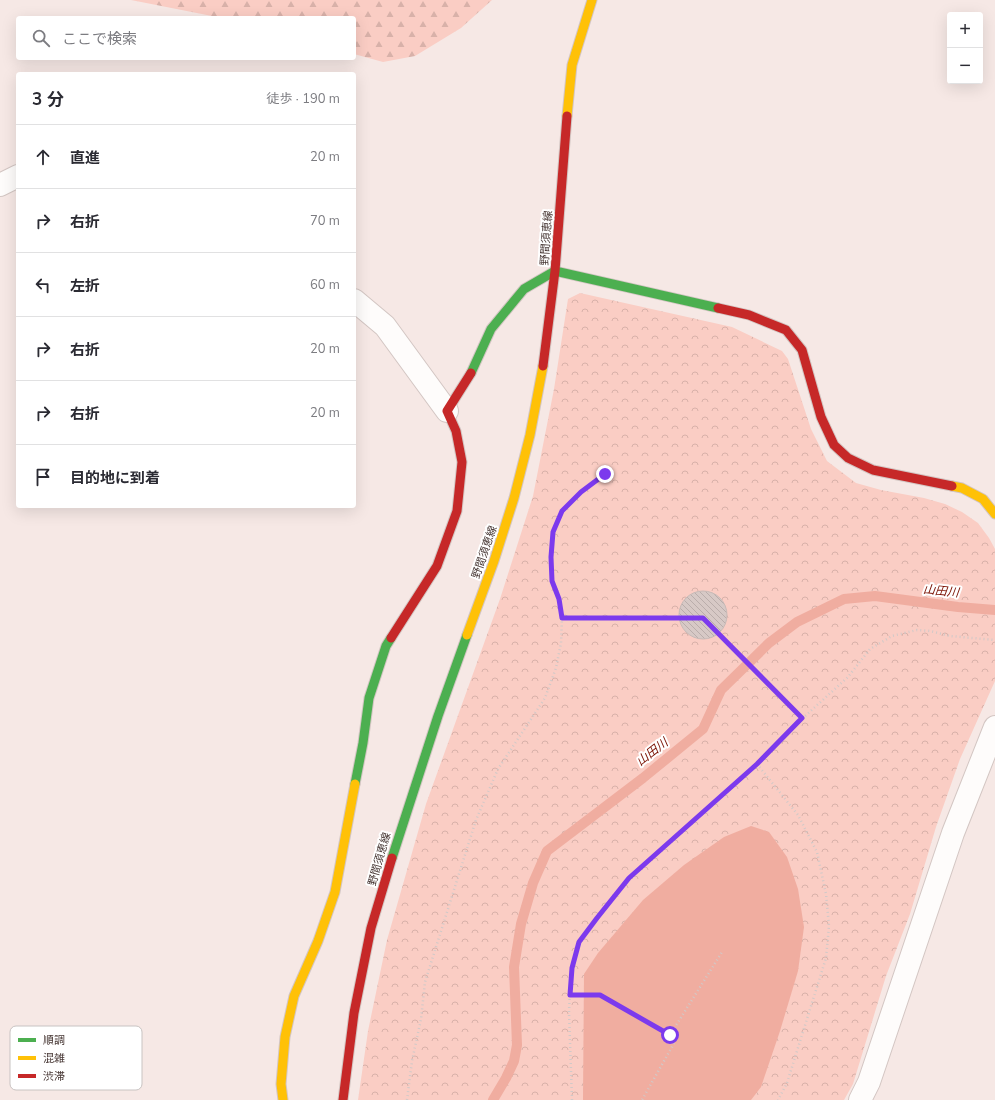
<!DOCTYPE html>
<html lang="ja">
<head>
<meta charset="utf-8">
<style>
	body { margin:0; font-family:"Nunito Sans","Noto Sans JP",sans-serif; background:#f2f2f3; color:#2b2b33 }
	.controls { position:absolute; right:12px; top:12px; display:grid; overflow:hidden; border-radius:4px; box-shadow:0 4px 16px #0002 }
	.controls button { width:36px; height:36px; display:grid; place-items:center; padding:0; border:0; border-bottom:1px solid #e1e1e2; background:#fff; color:#2b2b33; font:20px sans-serif }
	.stop { position:absolute; width:12px; height:12px; margin:-9px; border:3px solid #7c3aed; border-radius:50%; background:#fff }
	.stop.end { background:#7c3aed; border-color:#fff; box-shadow:0 1px 4px #0008 }
	.list { margin:0; padding:0; list-style:none }
	h2 { display:flex; justify-content:space-between; align-items:center; height:52px; margin:0; padding:0 16px; font-size:17px }
	h2 small { font-size:13px; font-weight:400; color:#7c7c81 }
	.list li { display:grid; grid-template-columns:26px 1fr auto; gap:12px; align-items:center; box-sizing:border-box; height:64px; padding:0 16px; border-top:1px solid #e1e1e2 }
	.list b { display:block; font-size:15px; white-space:nowrap }
	.list em { font-size:13px; font-style:normal; color:#7c7c81 }
	.icon { flex:none; width:22px; height:22px; fill:none; stroke:currentColor; stroke-width:2; stroke-linecap:round; stroke-linejoin:round }
	.map { position:relative; flex:none; width:995px; height:1100px; overflow:hidden }
	.search { position:absolute; background:#fff; box-shadow:0 4px 16px #0002; left:16px; top:16px; width:340px; height:44px; display:flex; align-items:center; gap:10px; box-sizing:border-box; padding:0 14px; border-radius:4px; color:#7c7c81; font-size:15px }
	.panel { position:absolute; background:#fff; box-shadow:0 4px 16px #0002; left:16px; top:72px; width:340px; height:436px; border-radius:4px }
	.map>svg:first-child { display:block }
	.forest { fill:url(#forest-firs) }
	.park { fill:url(#park-crowns) }
	.water { fill:#f0ada0 }
	.lines { fill:none; stroke-linecap:round; stroke-linejoin:round }
	.stream { stroke:#f0ada0; stroke-width:10 }
	.building { fill:url(#building-back-hatch); stroke:#c7bab7 }
	.street-casing { stroke:#d3c6c3; stroke-width:24 }
	.fast-casing { stroke:#d3c6c3; stroke-width:11 }
	.slow-casing { stroke:#d3c6c3; stroke-width:11 }
	.jam-casing { stroke:#d3c6c3; stroke-width:11 }
	.path { stroke:#d0c9c8; stroke-width:2.5; stroke-dasharray:1 3; stroke-linecap:butt }
	.street { stroke:#fefcfb; stroke-width:22 }
	.fast { stroke:#4caf50; stroke-width:9 }
	.slow { stroke:#ffc107; stroke-width:9 }
	.jam { stroke:#c62828; stroke-width:9 }
	.route { stroke:#7c3aed; stroke-width:5 }
	.labels { text-anchor:middle; stroke-width:4; stroke-linejoin:round; paint-order:stroke }
	.street-label { font-size:11px; fill:#473734; stroke:#fff }
	.water-label { font-size:12px; font-style:italic; fill:#7a1001; stroke:#fff }
	.key { fill:#fff; stroke:#c8c3c2; stroke-width:1 }
	.key-label { font-size:11px; fill:#473734 }
</style>
</head>
<body>
<div class="map">
<svg width="995" height="1100" viewBox="0 0 995 1100">
	<defs>
		<pattern id="forest-firs" width="22" height="20" patternUnits="userSpaceOnUse"><rect width="22" height="20" fill="#facdc4"/><path d="M5 1l3.5 6h-7zM16 11l3.5 6h-7z" fill="#d8b1a9"/></pattern>
		<pattern id="park-crowns" width="20" height="18" patternUnits="userSpaceOnUse"><rect width="20" height="18" fill="#facdc4"/><path d="M2 6a3 3 0 1 1 6 0M12 15a3 3 0 1 1 6 0" fill="none" stroke="#d8b1a9"/></pattern>
		<pattern id="building-back-hatch" width="6" height="6" patternUnits="userSpaceOnUse"><rect width="6" height="6" fill="#d7c9c6"/><path d="M-1 5l2 2M0 0l6 6M5-1l2 2" fill="none" stroke="#baadab"/></pattern>
	</defs>
	<rect width="100%" height="100%" fill="#f6e8e5"/>
	<!-- forest -->
	<path class="forest" d="M131 0H492L461 28 415 56 383 62 354 54V18H222Z"/>
	<!-- park -->
	<path class="park" d="M580 293 732 327 782 351 788 359 811 429 827 461 856 483 881 490 924 498 945 504 962 512 978 523 989 538 995 549V681L960 759 936 827 910 914 886 976 853 1084 844 1100H358L368 1031 387 940 426 804 500 599 533 496 554 389 568 299Z"/>
	<!-- water -->
	<path class="water" d="M751 826 769 832 787 857 798 889 804 927 798 971 780 1031 761 1087 751 1100H583L584 974 598 953 643 900 684 865 724 837Z"/>
	<g class="lines">
		<!-- stream -->
		<path class="stream" d="M493 1100 506 1078 514 1061 517 1045 514 967 521 924 533 883 547 851 643 778 703 729 721 690 769 643 797 622 844 599 875 596 958 607 995 610"/>
	</g>
	<!-- building -->
	<circle class="building" cx="703" cy="615" r="24"/>
	<g class="lines">
		<!-- street casing -->
		<g class="street-casing">
			<g id="street">
				<path d="M0 185 18 176"/>
				<path d="M354 300 385 326 447 411"/>
				<path d="M860 1100 869 1082 953 833 995 727"/>
			</g>
		</g>
		<!-- fast casing -->
		<g class="fast-casing">
			<g id="fast">
				<path d="M471 373 491 329 524 289 555 271 718 308"/>
				<path d="M355 784 363 743 369 698 386 646 391 638"/>
				<path d="M392 858 438 716 467 635"/>
			</g>
		</g>
		<!-- slow casing -->
		<g class="slow-casing">
			<g id="slow">
				<path d="M567 116 572 65 592 0"/>
				<path d="M952 486 962 488 983 499 995 514"/>
				<path d="M467 635 494 561 514 498 530 435 543 366"/>
				<path d="M283 1100 281 1084 285 1037 294 996 318 941 335 892 355 784"/>
			</g>
		</g>
		<!-- jam casing -->
		<g class="jam-casing">
			<g id="jam">
				<path d="M718 308 749 315 786 330 802 350 821 417 834 445 848 458 873 470 952 486"/>
				<path d="M543 366 555 271 567 116"/>
				<path d="M391 638 437 566 457 511 462 462 456 431 447 411 471 373"/>
				<path d="M343 1100 354 1013 371 928 392 858"/>
			</g>
		</g>
		<!-- path -->
		<g class="path">
			<path d="M562 618H703L803 718"/>
			<path d="M757 764 798 815 817 852 826 894 829 926 826 958 787 1083 778 1100"/>
			<path d="M570 995H600L677 1038 642 1100"/>
			<path d="M670 1035 722 952"/>
			<path d="M407 1100 412 1061 421 1019 425 982 476 820 498 769 545 698 556 668 561 643 562 618 559 599 552 581 551 557 553 533 562 511 581 492 605 474"/>
			<path d="M572 1100 569 1012 571 968 579 942 597 918 629 878 757 764 803 718 848 677 870 649 892 636 917 630 930 631 950 636 995 640"/>
		</g>
		<!-- street -->
		<use href="#street" class="street"/>
		<!-- fast -->
		<use href="#fast" class="fast"/>
		<!-- slow -->
		<use href="#slow" class="slow"/>
		<!-- jam -->
		<use href="#jam" class="jam"/>
	</g>
	<g class="lines">
		<!-- route -->
		<path class="route" d="M605 474 581 492 562 511 553 532 551 557 552 581 559 599 562 618H703L802 718 757 764 629 878 597 918 579 942 572 968 570 995H600L670 1035"/>
	</g>
	<g class="labels">
		<!-- street labels -->
		<g class="street-label">
			<text transform="translate(546 238) rotate(-86)" y="4">野間須恵線</text>
			<text transform="translate(484 552) rotate(-71)" y="4">野間須恵線</text>
			<text transform="translate(379 859) rotate(-74)" y="4">野間須恵線</text>
		</g>
		<!-- water labels -->
		<g class="water-label">
			<text transform="translate(941 591) rotate(6)" y="4">山田川</text>
			<text transform="translate(652 752) rotate(-38)" y="4">山田川</text>
		</g>
	</g>
	<!-- legend -->
	<rect x="10" y="1026" width="132" height="64" rx="6" class="key"/>
	<rect x="18" y="1038" width="18" height="4" fill="#4caf50"/>
	<rect x="18" y="1056" width="18" height="4" fill="#ffc107"/>
	<rect x="18" y="1074" width="18" height="4" fill="#c62828"/>
	<g class="key-label">
		<text x="43" y="1044">順調</text>
		<text x="43" y="1062">混雑</text>
		<text x="43" y="1080">渋滞</text>
	</g>
</svg>
<div class="controls">
<button>+</button>
<button>−</button>
</div>
<div class="stop" style="left:670px;top:1035px"></div>
<div class="stop end" style="left:605px;top:474px"></div>
<div class="search"><svg class="icon" aria-label="search" viewBox="0 0 24 24"><circle cx="10" cy="10" r="6"/><path d="M15 15l6 6"/></svg>ここで検索</div>
<section class="panel">
<h2>3 分<small>徒歩 · 190 m</small></h2>
<ul class="list">
<li><svg class="icon" aria-label="ahead" viewBox="0 0 24 24"><path d="M12 20V5M6 11l6-6 6 6"/></svg><div><b>直進</b></div><em>20 m</em></li>
<li><svg class="icon" aria-label="right" viewBox="0 0 24 24"><path d="M7 20v-9h11M14 6l5 5-5 5"/></svg><div><b>右折</b></div><em>70 m</em></li>
<li><svg class="icon" aria-label="left" viewBox="0 0 24 24"><path d="M17 20v-9H6M10 6l-5 5 5 5"/></svg><div><b>左折</b></div><em>60 m</em></li>
<li><svg class="icon" aria-label="right" viewBox="0 0 24 24"><path d="M7 20v-9h11M14 6l5 5-5 5"/></svg><div><b>右折</b></div><em>20 m</em></li>
<li><svg class="icon" aria-label="right" viewBox="0 0 24 24"><path d="M7 20v-9h11M14 6l5 5-5 5"/></svg><div><b>右折</b></div><em>20 m</em></li>
<li><svg class="icon" aria-label="arrive" viewBox="0 0 24 24"><path d="M6 21V4h12l-3 4 3 4H6"/></svg><div><b>目的地に到着</b></div></li>
</ul>
</section>
</div>
</body>
</html>
